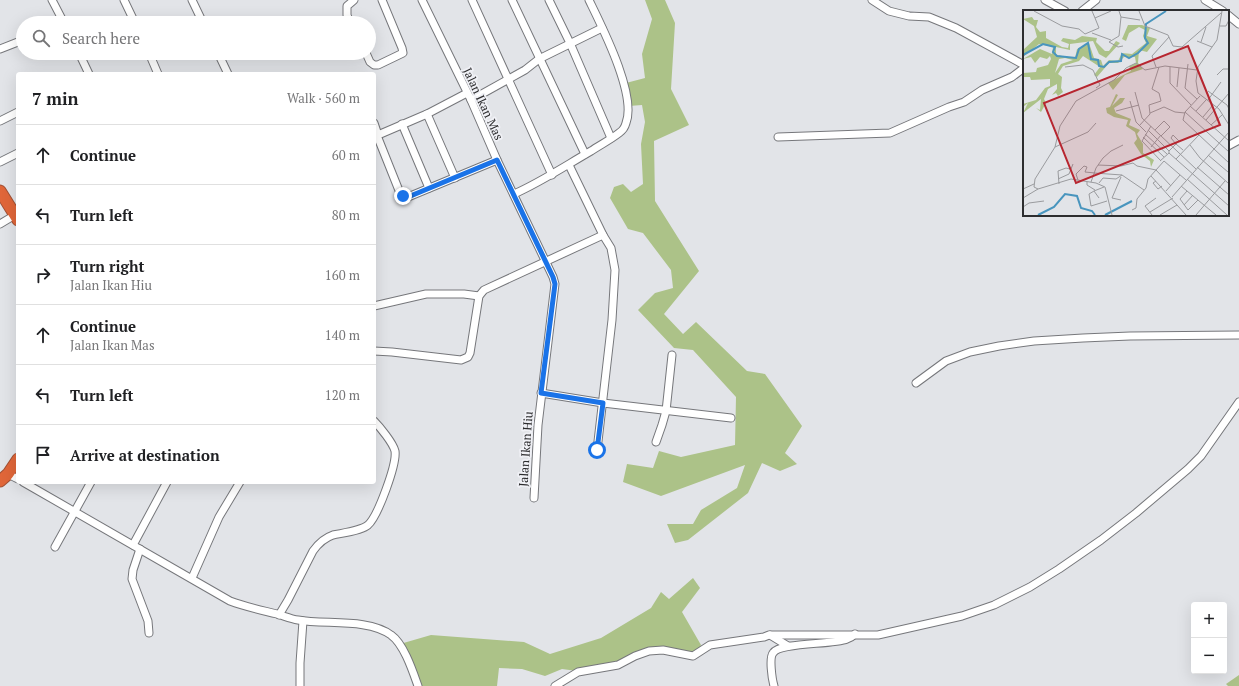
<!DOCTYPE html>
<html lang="en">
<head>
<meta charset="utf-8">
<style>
	body { margin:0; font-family:"PT Serif",serif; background:#f6f6f6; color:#202124 }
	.controls { position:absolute; right:12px; bottom:12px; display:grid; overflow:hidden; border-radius:4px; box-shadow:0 4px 16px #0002 }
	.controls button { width:36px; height:36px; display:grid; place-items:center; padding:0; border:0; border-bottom:1px solid #e0e0e0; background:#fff; color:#202124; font:20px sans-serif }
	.stop { position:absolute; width:12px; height:12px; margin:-9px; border:3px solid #1a73e8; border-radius:50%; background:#fff }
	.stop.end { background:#1a73e8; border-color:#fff; box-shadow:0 1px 4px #0008 }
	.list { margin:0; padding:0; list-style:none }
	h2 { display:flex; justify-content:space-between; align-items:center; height:52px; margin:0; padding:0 16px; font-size:17px }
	h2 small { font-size:13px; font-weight:400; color:#757577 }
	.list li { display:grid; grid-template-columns:26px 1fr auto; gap:12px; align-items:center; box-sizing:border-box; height:60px; padding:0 16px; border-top:1px solid #e0e0e0 }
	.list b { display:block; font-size:15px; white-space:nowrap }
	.list p { margin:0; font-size:13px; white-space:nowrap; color:#757577 }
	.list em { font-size:13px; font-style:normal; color:#757577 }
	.icon { flex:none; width:22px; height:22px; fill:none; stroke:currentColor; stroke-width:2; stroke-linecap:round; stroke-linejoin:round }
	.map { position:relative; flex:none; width:1239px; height:686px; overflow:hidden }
	.search { position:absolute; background:#fff; box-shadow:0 4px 16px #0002; left:16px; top:16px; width:360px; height:44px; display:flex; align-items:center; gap:10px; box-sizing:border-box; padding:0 14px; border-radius:22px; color:#757577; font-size:15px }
	.panel { position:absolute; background:#fff; box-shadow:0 4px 16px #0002; left:16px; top:72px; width:360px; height:412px; border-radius:4px }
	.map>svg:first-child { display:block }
	.green { fill:#acc288 }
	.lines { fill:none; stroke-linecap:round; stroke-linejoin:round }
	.minor-casing { stroke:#76777b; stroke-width:9 }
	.highway-casing { stroke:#a15236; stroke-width:13 }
	.minor { stroke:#fff; stroke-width:7 }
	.highway { stroke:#e06639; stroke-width:11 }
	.route { stroke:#1a73e8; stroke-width:5 }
	.labels { text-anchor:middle; stroke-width:3.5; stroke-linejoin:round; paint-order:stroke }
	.street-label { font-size:12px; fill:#2d2d2f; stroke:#f0f1f6 }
	.inset-river { fill:none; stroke:#4895be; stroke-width:2 }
	.inset-road { fill:none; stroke:#9a9b9e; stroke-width:1 }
	.view { fill:#b72630; fill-opacity:0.15; stroke:#b72630; stroke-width:2 }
	.inset-edge { fill:none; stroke:#2d2d2f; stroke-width:2 }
</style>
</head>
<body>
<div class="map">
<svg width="1239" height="686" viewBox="0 0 1239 686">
	<rect width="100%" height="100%" fill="#e2e4e8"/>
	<!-- green -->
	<g class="green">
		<path d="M645 0H665L675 23 671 89 689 125 654 141 655 201 699 271 664 314 683 334 696 322 747 371 765 374 802 426 785 453 797 464 780 471 762 463 748 493 688 540 675 543 667 524H693L701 510 737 488 745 465 661 496 623 482 627 464 653 468 659 451 681 457 735 445 736 397 693 350 674 348 638 310 655 293 673 288 671 270 643 233 628 229 610 198 614 187 623 184 631 192 643 184 641 144 645 122 642 105 629 106 626 83 645 78 642 54 652 19Z"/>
		<path d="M693 578 700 588 682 612 701 645 696 653 665 650 623 661 577 671 562 669 545 676 522 669 499 668 497 686H420L400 644 431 635 524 642 550 654 601 638 651 608 661 592 669 599Z"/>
		<path d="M1239 675V686H1228L1226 684Z"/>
	</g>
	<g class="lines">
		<!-- minor casing -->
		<g class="minor-casing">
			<g id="minor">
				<path d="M52 0 64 23"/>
				<path d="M124 0 135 23"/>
				<path d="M192 0 203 23"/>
				<path d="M422 0 471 100 497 160 553 277 555 284 538 425 534 498"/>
				<path d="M472 0 552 175"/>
				<path d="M512 0 585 154"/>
				<path d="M549 0 570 43 611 138"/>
				<path d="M872 0 889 11 909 16 929 17 956 28 1024 65"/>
				<path d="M1045 0 1065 11"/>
				<path d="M1205 0 1223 11"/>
				<path d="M1082 11 1096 0"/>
				<path d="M1228 15 1239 24"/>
				<path d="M350 23 347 15V6L354 0"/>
				<path d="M0 49 23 40"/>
				<path d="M79 53 89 74"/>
				<path d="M149 53 158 74"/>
				<path d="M218 53 228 74"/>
				<path d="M366 53 370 62 374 65H378L403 53 402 48 382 0"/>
				<path d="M467 93 427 114 378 135V138L400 193 406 198 408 197 497 160"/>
				<path d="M471 100 525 70 539 59 602 28"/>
				<path d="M427 114 455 178"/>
				<path d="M0 121 18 112"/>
				<path d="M374 123 378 135"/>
				<path d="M402 124 429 188"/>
				<path d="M778 137 890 133 949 107 964 102 982 90 1012 77 1024 68"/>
				<path d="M1228 146 1239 140"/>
				<path d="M0 162 18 153"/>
				<path d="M569 165 603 235 611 248 615 270 612 320 597 450"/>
				<path d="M514 194C541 182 565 166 591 151 600 145 610 140 619 133 622 131 625 127 626 123 637 95 602 27 589 0"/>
				<path d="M0 224 15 215"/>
				<path d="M374 306 426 294H464L479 296"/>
				<path d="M374 351 392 352 461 360 468 357 470 353 479 296 484 290 603 235"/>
				<path d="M916 383 946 361 970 352 999 346 1034 341 1083 338 1130 336 1239 335"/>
				<path d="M541 393 603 403 731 418"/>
				<path d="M656 442 662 425 666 411 672 355"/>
				<path d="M8 474 18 479"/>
				<path d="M23 482 230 601C246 607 261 610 277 614 284 616 291 619 298 620 325 625 368 618 391 635 404 644 413 672 418 686"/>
				<path d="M133 545 167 482"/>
				<path d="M55 547 91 482"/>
				<path d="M140 549 133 570 132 579 148 621 149 633"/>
				<path d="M192 578 219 517 240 482"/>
				<path d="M279 615 288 600 313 551C318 544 324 538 333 535 342 533 361 531 368 525 378 516 397 464 395 451 393 443 380 427 374 421"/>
				<path d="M770 635 788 646"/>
				<path d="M300 686V663L303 621"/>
				<path d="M555 686 578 672 618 665 635 656 649 651 663 650 693 656 710 645 764 637 769 635H878L962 616 994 605 1030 587 1059 569 1101 540 1136 513 1188 469 1201 456 1239 402"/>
				<path d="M774 686C772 679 769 658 773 653 780 642 832 645 847 639 850 638 853 636 855 634"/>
			</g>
		</g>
		<!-- highway casing -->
		<g class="highway-casing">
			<g id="highway">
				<path d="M0 191 18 220"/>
				<path d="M0 481 8 474 18 459"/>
			</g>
		</g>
		<!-- minor -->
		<use href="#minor" class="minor"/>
		<!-- highway -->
		<use href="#highway" class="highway"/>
	</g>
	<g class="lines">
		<!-- route -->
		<path class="route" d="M403 196 406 198 408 197 497 160 553 277 555 284 541 393 603 403 597 450"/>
	</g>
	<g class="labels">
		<!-- street labels -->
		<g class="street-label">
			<text transform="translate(483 104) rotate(65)" y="4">Jalan Ikan Mas</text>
			<text transform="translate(526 449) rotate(-86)" y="4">Jalan Ikan Hiu</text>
		</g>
	</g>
	<!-- overview -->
	<g transform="translate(1023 10)">
		<rect width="206" height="206" fill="#e2e4e8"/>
		<path d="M9 7 11 10H15L13 17 17 22 23 21V28L39 37 45 38 46 34 38 31 40 28 52 30 59 26 74 28 73 32 82 41H86L93 31 97 33 83 48 76 44 70 31 47 34V40L33 37V45L52 48 54 39 66 33 71 48 78 50 80 56 86 50 95 51 99 43 109 44 123 33 120 26 122 20 116 17 106 23 103 31 99 29 105 15H119L127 18 124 26 134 29 124 42 116 40 115 53 120 59 102 65 90 80 85 73 108 61 106 56 113 53 112 47H101L95 53H86L74 67 71 65 77 57 60 46 56 51 40 56 35 64 39 67 38 78 40 82 35 86 33 83 29 85 34 79V74L25 79 21 89 23 93 18 102 13 98 17 100 18 89 0 103 5 93 0 97V94L13 90 22 78 27 76V69L8 70 7 67H0V63L13 62 14 58 25 55 28 49 27 46 24 49 17 47 12 53 8 47 0 49 17 39 29 44 30 37 16 34 0 47V40L14 27 11 16 0 9ZM42 48 50 50 38 54 32 63 36 49ZM93 84 95 85 89 96 97 88H102L99 93 91 98 93 103 108 109 106 115 117 120 114 124 120 134V143L131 150 128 157 127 151 118 144 111 133 114 129 112 122 103 116 105 110 91 107 84 103 83 98 87 97Z" fill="#acc288" fill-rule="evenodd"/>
		<path class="inset-river" d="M0 45 20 34 32 37 30 42 34 46 53 48 56 39 65 33 68 49 75 50 76 56 81 57 86 52 98 51 99 44 106 48 115 43 125 33 122 28 123 14 143 1M15 205 31 197 42 184 54 186 58 198 69 201 72 205M82 205 109 191"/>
		<path class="inset-road" d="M11 1 39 16 56 19 62 24 76 18 72 8M69 1 72 8 88 1M96 1 98 7 117 10M116 1 122 16 145 25 150 36 159 37 198 3M199 1 194 30 175 57 173 71 175 83 196 99 206 115M98 7 96 26 86 32 95 37 100 36M197 16H203L206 10M69 23 88 30M174 31 189 37M178 32 183 17M165 54 162 78 174 89M42 57 60 55 70 60 77 75 73 78M133 57 129 46 146 27M147 57V73L168 95M194 65 200 59H206M154 77 156 58M185 81 204 95 206 99M112 82 119 108 173 159M177 86 162 102 160 110 206 153M185 90 198 72M107 91 113 112 123 122M167 96 206 131M93 101 116 95M173 101 183 90M162 102 206 142M127 103 141 97 152 102 162 103M180 107 190 95M183 110 206 83M188 115 199 105M116 116 127 104 126 95 138 91 136 83 129 79 136 57M128 116 119 131 138 151M125 120 146 141M132 120 141 111 147 117 138 126M122 124 144 144M120 127 141 147M167 135 177 148 205 173M32 137 37 116 53 91 91 70 103 58 113 53 122 60 142 56 174 60M128 137 138 125M146 143 206 196M185 145 205 162M153 149 176 125M137 151 146 143V141L156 131 150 125 148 128 153 134 160 140M75 155 98 156 110 153 114 156 133 160M206 156V174M174 157 206 185M133 160 148 176M71 163 99 165M128 166 163 205M35 169 46 164 50 154M164 169 204 205M55 170 53 164 61 156 64 157 62 162 72 163M133 171 130 173 135 179 139 176M64 172V175L72 180M68 172 73 158 80 148 88 141 100 135M76 173 80 168 93 169 99 165 121 180M36 174 35 161 43 158 47 159M158 176 193 205M0 179 11 174M15 179 11 177 12 169 32 137 65 122 73 113M71 181 66 184 68 196 84 191M143 181 157 165M164 181 157 189 165 200 175 190M149 187 206 122M0 188 15 179 48 169 73 173 82 177 89 205M76 188 71 181 81 177M98 190 89 188 98 167M161 195 170 185M0 197 6 193 21 191M109 200 113 198 114 189 123 178 125 169 141 151 163 170M127 202 150 188M129 205 122 196 133 188M137 205 154 195M173 205 202 171"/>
		<path class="view" d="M165 36 197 115 53 173 21 93Z"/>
		<rect width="206" height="206" class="inset-edge"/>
	</g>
</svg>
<div class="controls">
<button>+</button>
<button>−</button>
</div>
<div class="stop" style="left:597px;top:450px"></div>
<div class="stop end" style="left:403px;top:196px"></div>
<div class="search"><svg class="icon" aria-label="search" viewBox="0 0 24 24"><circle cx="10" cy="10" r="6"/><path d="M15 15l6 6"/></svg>Search here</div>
<section class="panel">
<h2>7 min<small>Walk · 560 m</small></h2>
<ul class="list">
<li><svg class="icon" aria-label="ahead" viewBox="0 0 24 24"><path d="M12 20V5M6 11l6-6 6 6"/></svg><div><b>Continue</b></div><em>60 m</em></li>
<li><svg class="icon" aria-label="left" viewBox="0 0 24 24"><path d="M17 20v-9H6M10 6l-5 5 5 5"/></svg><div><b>Turn left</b></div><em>80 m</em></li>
<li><svg class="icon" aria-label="right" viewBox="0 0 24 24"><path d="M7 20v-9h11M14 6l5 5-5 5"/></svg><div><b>Turn right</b><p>Jalan Ikan Hiu</p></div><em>160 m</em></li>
<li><svg class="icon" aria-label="ahead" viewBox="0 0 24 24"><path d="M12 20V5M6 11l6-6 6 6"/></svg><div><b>Continue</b><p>Jalan Ikan Mas</p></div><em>140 m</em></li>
<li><svg class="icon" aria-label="left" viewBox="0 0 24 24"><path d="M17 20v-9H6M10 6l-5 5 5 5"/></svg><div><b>Turn left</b></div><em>120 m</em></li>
<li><svg class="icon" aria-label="arrive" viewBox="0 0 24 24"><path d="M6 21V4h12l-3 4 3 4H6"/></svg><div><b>Arrive at destination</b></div></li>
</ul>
</section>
</div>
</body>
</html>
